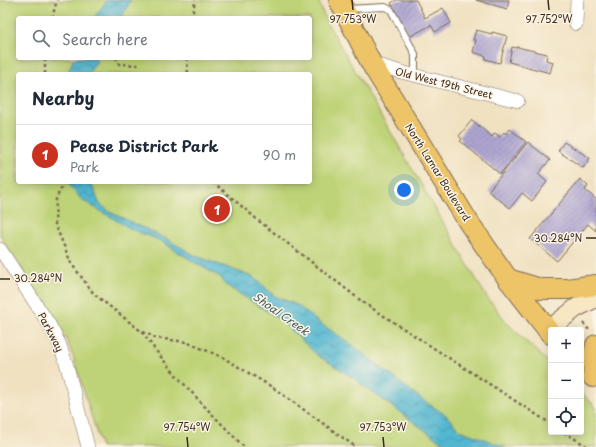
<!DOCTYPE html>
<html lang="en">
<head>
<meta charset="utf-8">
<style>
	body { margin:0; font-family:"Playpen Sans",sans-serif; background:#f2f2f3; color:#1f2937 }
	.controls { position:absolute; right:12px; bottom:12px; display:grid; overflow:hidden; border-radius:4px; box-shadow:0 2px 10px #0003 }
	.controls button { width:36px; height:36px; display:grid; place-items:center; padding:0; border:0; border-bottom:1px solid #e0e1e3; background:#fff; color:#1f2937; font:20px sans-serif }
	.you { position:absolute; left:404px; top:190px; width:14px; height:14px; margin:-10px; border:3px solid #fff; border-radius:50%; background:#1a73e8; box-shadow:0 0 0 6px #1a73e833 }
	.badge { display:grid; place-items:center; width:26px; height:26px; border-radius:50%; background:#c8321e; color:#fff; font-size:13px; font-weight:700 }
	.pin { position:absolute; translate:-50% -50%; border:2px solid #fff; box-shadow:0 1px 4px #0006 }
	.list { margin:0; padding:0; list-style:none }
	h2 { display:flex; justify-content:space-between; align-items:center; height:52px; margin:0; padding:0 16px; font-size:17px }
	h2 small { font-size:13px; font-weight:400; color:#747a83 }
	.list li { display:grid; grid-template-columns:26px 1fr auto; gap:12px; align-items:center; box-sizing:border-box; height:60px; padding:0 16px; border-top:1px solid #e0e1e3 }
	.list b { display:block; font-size:15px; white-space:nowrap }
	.list p { margin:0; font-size:13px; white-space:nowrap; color:#747a83 }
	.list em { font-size:13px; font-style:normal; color:#747a83 }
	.icon { flex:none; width:22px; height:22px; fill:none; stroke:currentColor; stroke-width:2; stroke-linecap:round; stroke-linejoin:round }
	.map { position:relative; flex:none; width:596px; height:447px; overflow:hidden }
	.search { position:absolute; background:#fff; box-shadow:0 2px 10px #0003; left:16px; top:16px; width:296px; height:44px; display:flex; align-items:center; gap:10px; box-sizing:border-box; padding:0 14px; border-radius:4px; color:#747a83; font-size:15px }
	.panel { position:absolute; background:#fff; box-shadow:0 2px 10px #0003; left:16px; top:72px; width:296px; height:112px; border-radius:4px }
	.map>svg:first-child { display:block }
	.green { fill:#bed377; stroke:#7c7e4a; fill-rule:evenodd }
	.water { fill:url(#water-waves); stroke:#467078 }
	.building { fill:url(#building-hatch) }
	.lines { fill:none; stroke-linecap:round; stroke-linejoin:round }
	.service-casing { stroke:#7a6a57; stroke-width:8 }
	.minor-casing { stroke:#7a6a57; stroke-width:14 }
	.secondary-casing { stroke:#7a6a57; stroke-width:20 }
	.primary-casing { stroke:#7a6a57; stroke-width:22 }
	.path { stroke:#7a6a57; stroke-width:2.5; stroke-dasharray:3 3; stroke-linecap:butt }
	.service { stroke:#fff; stroke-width:6 }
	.minor { stroke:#fff; stroke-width:13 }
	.secondary { stroke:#f8e7c3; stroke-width:18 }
	.primary { stroke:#eec469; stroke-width:20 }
	.ticks { fill:none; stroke:#3b2a1e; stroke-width:1.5 }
	.labels { text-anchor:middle; stroke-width:3; stroke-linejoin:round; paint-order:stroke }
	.street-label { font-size:10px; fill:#3b2a1e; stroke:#fcf5e5 }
	.water-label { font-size:11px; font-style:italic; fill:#435b5d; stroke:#fcf5e5 }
	.ticks-label { font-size:10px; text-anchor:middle; fill:#3b2a1e; stroke:#fcf5e5; stroke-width:3; stroke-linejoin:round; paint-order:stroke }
</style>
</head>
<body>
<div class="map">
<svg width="596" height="447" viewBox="0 0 596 447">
	<defs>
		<pattern id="water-waves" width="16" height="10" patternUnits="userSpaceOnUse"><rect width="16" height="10" fill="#52b7d1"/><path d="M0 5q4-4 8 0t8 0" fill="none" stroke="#4595a9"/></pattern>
		<pattern id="building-hatch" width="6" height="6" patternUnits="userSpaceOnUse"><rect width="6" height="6" fill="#aea5d2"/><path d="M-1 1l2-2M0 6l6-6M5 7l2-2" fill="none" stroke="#8f87aa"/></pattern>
	</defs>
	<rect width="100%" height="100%" fill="#fcf5e5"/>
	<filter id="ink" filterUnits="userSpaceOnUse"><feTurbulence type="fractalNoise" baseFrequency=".025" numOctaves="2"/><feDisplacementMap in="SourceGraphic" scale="8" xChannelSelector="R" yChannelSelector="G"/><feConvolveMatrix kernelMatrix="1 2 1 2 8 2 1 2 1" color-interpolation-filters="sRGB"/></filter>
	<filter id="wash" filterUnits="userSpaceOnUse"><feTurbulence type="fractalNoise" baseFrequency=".012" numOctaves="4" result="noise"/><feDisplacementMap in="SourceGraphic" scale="16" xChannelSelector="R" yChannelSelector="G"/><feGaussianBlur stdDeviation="0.9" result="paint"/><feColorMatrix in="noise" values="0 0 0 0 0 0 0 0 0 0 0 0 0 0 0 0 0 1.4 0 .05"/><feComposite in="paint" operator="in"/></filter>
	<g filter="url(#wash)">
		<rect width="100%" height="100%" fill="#f0e1c1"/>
		<!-- green -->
		<path class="green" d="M0 0H318L326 21 486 296 509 325 551 365V432H581V393L596 407V447H101L74 359 65 335 0 235ZM18 18H310V58H18ZM18 74H310V182H18Z"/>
		<!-- water -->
		<g class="water">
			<path d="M107 0H131L121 18H94Z"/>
			<path d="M74 58H99L88 74H67Z"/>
			<path d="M69 182H91L99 203 110 212 165 238 196 256 253 277 275 296 297 305 318 322 350 343 424 401 446 415 459 430 506 447H454L437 439 346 373 317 355 281 320 224 284 222 278 197 264 161 241 131 229 82 200 70 186Z"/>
		</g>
		<g id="blocks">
			<!-- building -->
			<g class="building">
				<path d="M396 0H416L425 18 443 8 451 23 435 32 431 25 409 37 398 17 396 18 393 12 395 10 391 3Z"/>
				<path d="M476 0H509L507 9Z"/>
				<path d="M476 30 492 34V32L507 36 500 63 485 59 486 56 473 52 476 40H473Z"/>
				<path d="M512 47 517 48V47L547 54 546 60 553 62 550 73 509 62Z"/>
				<path d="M472 120 492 137 495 133 500 137 504 132 506 134 510 129 526 142 500 174 460 141 462 139 459 136Z"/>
				<path d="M528 142 550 160 538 174 547 182 532 201 522 193 510 208 488 191Z"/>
				<path d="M564 142 590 158 583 168 558 151Z"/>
				<path d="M580 179 588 186 585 190 596 199V231L588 224 557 261 530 239Z"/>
			</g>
		</g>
	</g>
	<g filter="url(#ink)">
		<use href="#blocks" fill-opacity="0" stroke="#7a6a57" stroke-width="1"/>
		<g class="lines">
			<!-- service casing -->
			<g class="service-casing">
				<path id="service" d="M347 9 385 7 391 10 415 54V76"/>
			</g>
			<!-- minor casing -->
			<g class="minor-casing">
				<g id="minor">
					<path d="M576 24 577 0"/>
					<path d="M371 63 401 72 518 101"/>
					<path d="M0 249 49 324 59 343 67 366 88 447"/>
				</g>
			</g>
			<!-- secondary casing -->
			<g class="secondary-casing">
				<path id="secondary" d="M547 331 576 308 596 298"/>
			</g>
			<!-- primary casing -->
			<g class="primary-casing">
				<g id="primary">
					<path d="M339 0 371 63 469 223 508 279 551 334"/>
					<path d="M508 279 541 289H567L596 285"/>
					<path d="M593 377 594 354 596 345"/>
				</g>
			</g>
			<!-- path -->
			<g class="path">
				<path d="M52 18 57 0"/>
				<path d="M192 18 195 0"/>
				<path d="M115 58 117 59 119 64 139 65"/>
				<path d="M187 58 188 74"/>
				<path d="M45 74V58"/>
				<path d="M64 182 56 199 55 224 71 263 94 294 141 331 156 338 186 342 222 357 272 387 356 447"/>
				<path d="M213 182 259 221 364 303 551 424"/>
				<path d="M583 323 590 331"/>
				<path d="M142 332C172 374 208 410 244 447"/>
				<path d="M564 432 588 447"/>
			</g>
			<!-- service -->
			<use href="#service" class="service"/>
			<!-- minor -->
			<use href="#minor" class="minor"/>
			<!-- secondary -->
			<use href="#secondary" class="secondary"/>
			<!-- primary -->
			<use href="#primary" class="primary"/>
		</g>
	</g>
	<!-- ticks -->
	<path class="ticks" d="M352 0 353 10M548 0 549 10M586 238H596M0 279H10M187 437 188 447M383 437 384 447"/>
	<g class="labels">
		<!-- street labels -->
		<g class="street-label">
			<text transform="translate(444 83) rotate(14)" y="4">Old West 19th Street</text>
			<text transform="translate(438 172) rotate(58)" y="4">North Lamar Boulevard</text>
			<text transform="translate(51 332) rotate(62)" y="4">Parkway</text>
		</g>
		<!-- water labels -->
		<g class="water-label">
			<text transform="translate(281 314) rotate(35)" y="4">Shoal Creek</text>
		</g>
	</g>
	<g class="ticks-label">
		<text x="353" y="23">97.753°W</text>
		<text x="549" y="23">97.752°W</text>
		<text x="558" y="242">30.284°N</text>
		<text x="38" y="282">30.284°N</text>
		<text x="187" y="431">97.754°W</text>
		<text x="383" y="431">97.753°W</text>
	</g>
</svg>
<div class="controls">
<button>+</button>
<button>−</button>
<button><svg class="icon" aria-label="locate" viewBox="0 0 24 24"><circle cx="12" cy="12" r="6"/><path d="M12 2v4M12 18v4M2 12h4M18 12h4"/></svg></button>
</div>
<div class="you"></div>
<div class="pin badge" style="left:217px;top:209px">1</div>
<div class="search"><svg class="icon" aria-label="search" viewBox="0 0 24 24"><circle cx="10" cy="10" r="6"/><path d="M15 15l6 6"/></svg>Search here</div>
<section class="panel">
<h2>Nearby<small></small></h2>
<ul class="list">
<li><span class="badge">1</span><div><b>Pease District Park</b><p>Park</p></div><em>90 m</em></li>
</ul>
</section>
</div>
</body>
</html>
